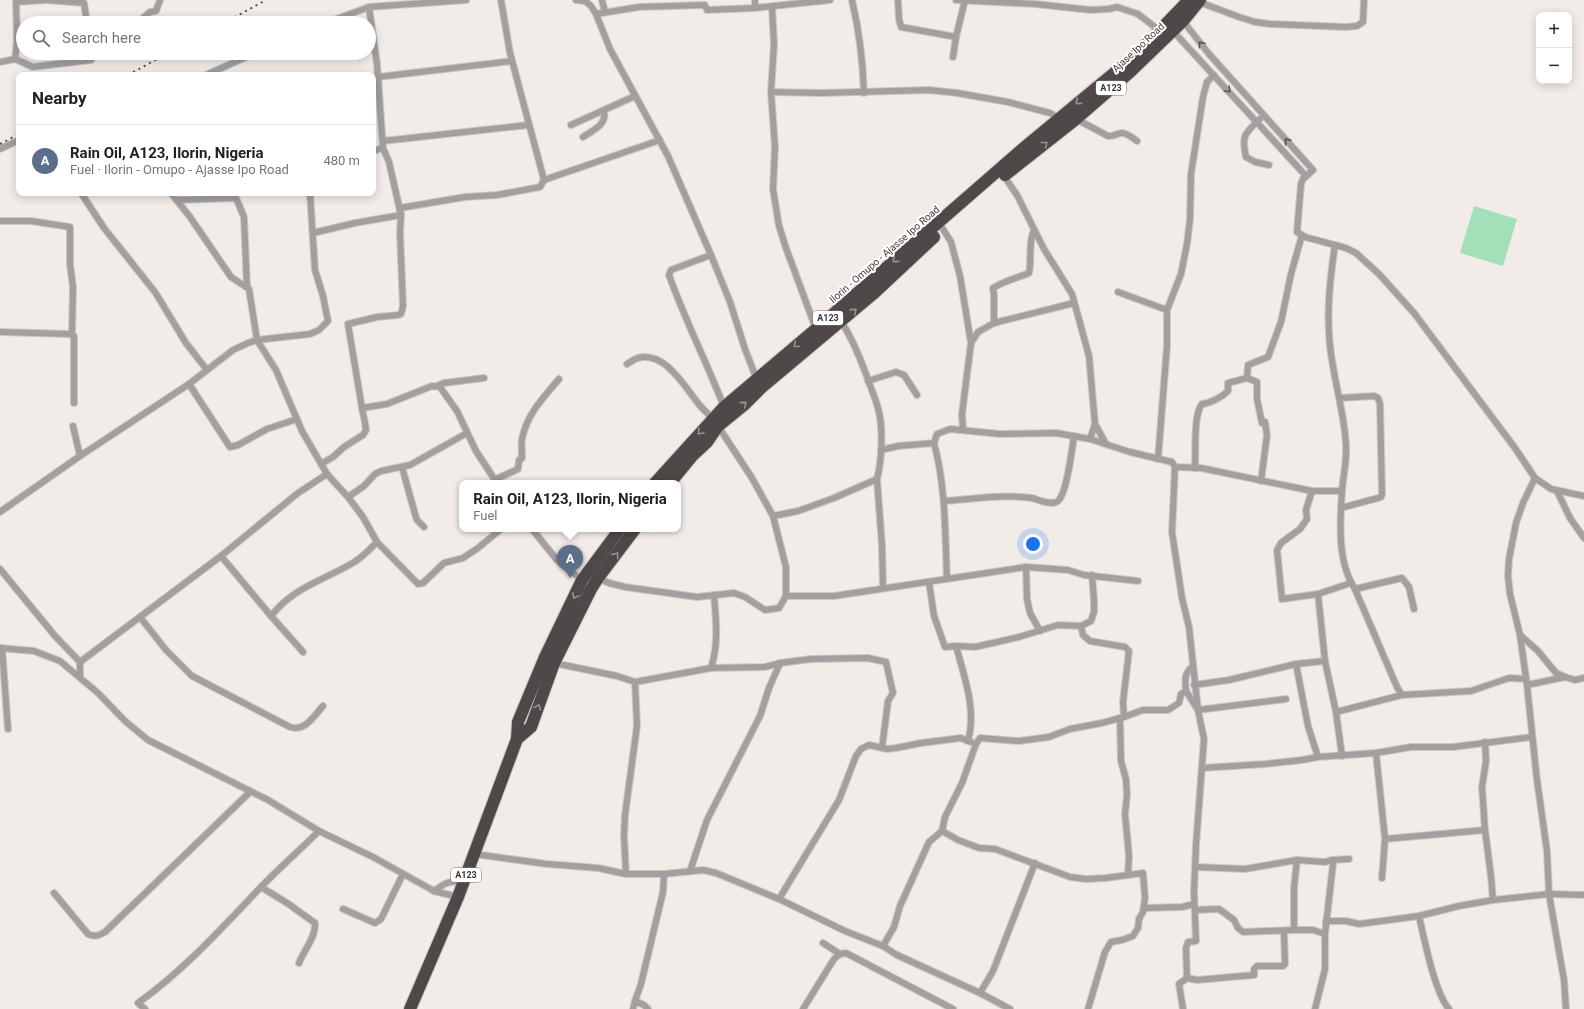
<!DOCTYPE html>
<html lang="en">
<head>
<meta charset="utf-8">
<style>
	body { margin:0; font-family:Roboto,sans-serif; background:#f2f2f2; color:#202124 }
	.controls { position:absolute; right:12px; top:12px; display:grid; overflow:hidden; border-radius:8px; box-shadow:0 2px 10px #0003 }
	.controls button { width:36px; height:36px; display:grid; place-items:center; padding:0; border:0; border-bottom:1px solid #e0e0e0; background:#fff; color:#202124; font:20px sans-serif }
	.you { position:absolute; left:1033px; top:544px; width:14px; height:14px; margin:-10px; border:3px solid #fff; border-radius:50%; background:#1a73e8; box-shadow:0 0 0 6px #1a73e833 }
	.badge { display:grid; place-items:center; width:26px; height:26px; border-radius:50%; background:#1a73e8; color:#fff; font-size:13px; font-weight:700 }
	.pin { position:absolute; translate:-50% -33px; filter:drop-shadow(0 1px 2px #0008) }
	.pin::after { content:''; position:absolute; top:21px; width:14px; height:12px; background:inherit; clip-path:polygon(0 0,100% 0,50% 100%) }
	.popup { position:absolute; left:459px; top:480px; width:222px; height:52px; box-sizing:border-box; display:grid; place-content:center; border-radius:8px; background:#fff; filter:drop-shadow(0 1px 3px #0005); font-size:13px; white-space:nowrap; color:#757577 }
	.popup b { font-size:15px; color:#202124 }
	.popup::after { content:''; position:absolute; left:50%; top:100%; margin-left:-8px; border:8px solid transparent; border-top-color:#fff }
	.list { margin:0; padding:0; list-style:none }
	h2 { display:flex; justify-content:space-between; align-items:center; height:52px; margin:0; padding:0 16px; font-size:17px }
	h2 small { font-size:13px; font-weight:400; color:#757577 }
	.list li { display:grid; grid-template-columns:26px 1fr auto; gap:12px; align-items:center; box-sizing:border-box; height:72px; padding:0 16px; border-top:1px solid #e0e0e0 }
	.list b { display:block; font-size:15px; white-space:nowrap }
	.list p { margin:0; font-size:13px; white-space:nowrap; color:#757577 }
	.list em { font-size:13px; font-style:normal; color:#757577 }
	.icon { flex:none; width:22px; height:22px; fill:none; stroke:currentColor; stroke-width:2; stroke-linecap:round; stroke-linejoin:round }
	.map { position:relative; flex:none; width:1584px; height:1009px; overflow:hidden }
	.search { position:absolute; background:#fff; box-shadow:0 2px 10px #0003; left:16px; top:16px; width:360px; height:44px; display:flex; align-items:center; gap:10px; box-sizing:border-box; padding:0 14px; border-radius:22px; color:#757577; font-size:15px }
	.panel { position:absolute; background:#fff; box-shadow:0 2px 10px #0003; left:16px; top:72px; width:360px; height:124px; border-radius:8px }
	.map>svg:first-child { display:block }
	.green { fill:#a3dfb9 }
	.lines { fill:none; stroke-linecap:round; stroke-linejoin:round }
	.street-casing { stroke:#cdc8c5; stroke-width:8 }
	.highway-casing { stroke:#cdc8c5; stroke-width:14 }
	.street { stroke:#a29f9f; stroke-width:6 }
	.highway { stroke:#4e4948; stroke-width:12 }
	.rail { stroke:#535150; stroke-width:2; stroke-dasharray:2 4; stroke-linecap:butt }
	.oneway { stroke:#595756 }
	.oneway2 { stroke:#959291 }
	.labels { text-anchor:middle; stroke-width:4; stroke-linejoin:round; paint-order:stroke }
	.shield { fill:#fff; stroke:#757473; stroke-width:1 }
	.shield-label { font-size:9px; font-weight:bold; fill:#3a3837 }
	.street-label { font-size:10px; fill:#3a3837; stroke:#fff }
</style>
</head>
<body>
<div class="map">
<svg width="1584" height="1009" viewBox="0 0 1584 1009">
	<rect width="100%" height="100%" fill="#f2ece9"/>
	<!-- green -->
	<path class="green" d="M1474 206 1517 219 1503 266 1460 253Z"/>
	<g class="lines">
		<!-- street casing -->
		<g class="street-casing">
			<g id="street">
				<path d="M47 0 84 3 87 23"/>
				<path d="M501 0 510 53 544 180"/>
				<path d="M576 0 585 1 591 6 596 14 610 49 668 156 711 255 730 302 745 349 757 380"/>
				<path d="M602 0 605 12"/>
				<path d="M755 0V8"/>
				<path d="M852 0C859 30 863 62 864 93"/>
				<path d="M898 0 899 19 901 27 956 37"/>
				<path d="M956 0 1035 4 1091 10 1109 9 1117 7 1138 14 1160 31"/>
				<path d="M16 2 46 0"/>
				<path d="M1199 2 1239 17 1255 22 1270 24 1346 27 1357 26 1363 22 1364 0"/>
				<path d="M369 7 377 64 383 148 389 162 401 215 400 233 403 306 401 314 398 315 377 317 348 324 362 408 387 404 432 386 440 387 457 411 476 451 497 483"/>
				<path d="M772 7 774 44 771 92 775 147 773 189 779 226 786 248 816 329"/>
				<path d="M596 14 639 7 705 5 707 10 755 8 830 0"/>
				<path d="M1183 21 1209 54 1313 170 1303 179 1301 184 1297 232 1305 237 1346 248 1356 253 1379 274 1414 313 1515 448 1535 478 1551 489 1584 496"/>
				<path d="M137 23 150 12 156 11 160 0"/>
				<path d="M326 23 369 7 466 0"/>
				<path d="M1173 31 1306 176"/>
				<path d="M953 57 956 37 965 0"/>
				<path d="M15 59 33 67 91 60 94 53"/>
				<path d="M0 62 15 59 17 41 16 0"/>
				<path d="M206 75 255 53"/>
				<path d="M378 77 512 61"/>
				<path d="M771 92 822 93 929 90 957 93 1008 102 1050 113 1059 118"/>
				<path d="M1076 119 1108 136C1114 137 1117 133 1122 133 1127 133 1133 138 1137 141"/>
				<path d="M1260 119C1245 133 1241 136 1246 157L1255 162 1269 165"/>
				<path d="M571 125 635 96"/>
				<path d="M583 137C593 130 607 125 604 111"/>
				<path d="M383 141 528 125"/>
				<path d="M0 149 19 140"/>
				<path d="M373 151 383 148"/>
				<path d="M1004 176 1017 195 1044 249 1072 294 1089 356 1095 424 1106 444"/>
				<path d="M81 193 104 228 155 292 186 343 207 370"/>
				<path d="M171 193 190 217 231 277 249 289 257 340 276 370 302 431 327 474 348 497 363 517 377 542 418 584 423 583 444 563 463 558 478 548 501 529"/>
				<path d="M235 193H236"/>
				<path d="M177 200 236 198 244 217 247 287"/>
				<path d="M400 208 465 197 497 195 540 187 544 180 660 140"/>
				<path d="M0 221H31L70 227V264L73 287 72 334"/>
				<path d="M943 229 951 242 960 276 971 343"/>
				<path d="M313 233 355 223 401 215"/>
				<path d="M1335 245C1329 285 1325 325 1333 366 1337 392 1345 419 1346 446 1347 462 1343 476 1342 491 1340 522 1337 562 1355 589L1397 687 1402 695"/>
				<path d="M711 255 671 270 669 275C685 320 707 363 724 407"/>
				<path d="M1118 292 1167 310"/>
				<path d="M841 321C852 338 859 355 866 374 870 386 876 399 879 412 883 430 882 460 877 479L882 546 883 588"/>
				<path d="M994 323V296L993 288C1004 281 1017 278 1029 273 1032 259 1028 242 1034 230"/>
				<path d="M0 332 69 334 74 336V403"/>
				<path d="M627 364C630 362 635 359 638 358 665 351 684 386 698 403 702 409 708 413 713 419"/>
				<path d="M1247 378 1257 382V399L1262 423 1265 422 1267 435 1261 481"/>
				<path d="M868 381 896 372 904 375 917 395"/>
				<path d="M189 384 230 447 238 445 267 429 297 419"/>
				<path d="M437 386 444 383 484 378"/>
				<path d="M1340 398 1374 396 1378 398 1380 404 1382 494 1381 497 1378 498 1341 508"/>
				<path d="M73 426 80 456"/>
				<path d="M963 430 962 414 971 343 978 332 994 323 1074 303"/>
				<path d="M1090 439 1095 424"/>
				<path d="M934 443C946 487 945 534 947 579"/>
				<path d="M881 450 898 446 934 443 937 434 950 429 1000 434 1056 433 1090 439 1130 452 1172 462 1175 467 1201 468 1312 491H1342"/>
				<path d="M1158 459 1167 346V310L1181 274 1187 244 1190 219 1191 174 1203 97 1207 82 1214 75"/>
				<path d="M321 464 333 457 344 447 363 435 366 430 365 423 362 408"/>
				<path d="M402 467 415 514 417 520 424 527"/>
				<path d="M1175 467 1172 532 1182 598 1189 627 1198 710 1204 739 1196 845 1194 892 1196 941 1188 942 1186 948 1187 978 1179 984 1183 1009"/>
				<path d="M1195 468C1196 453 1193 415 1202 404 1211 403 1222 397 1228 391V383L1247 378 1248 365 1268 357 1281 322 1291 274 1302 235"/>
				<path d="M1535 478 1523 503 1516 523 1509 559 1508 576 1510 594 1520 635 1527 685 1537 780 1547 851 1549 894 1564 980 1566 1009"/>
				<path d="M494 480 518 469 519 460 522 458C522 452 521 445 522 439 527 414 543 398 559 379"/>
				<path d="M1312 491 1306 510 1307 519 1300 529 1281 543 1277 550 1282 599 1318 594 1351 583"/>
				<path d="M1557 491 1570 518 1584 538"/>
				<path d="M348 497 364 486 375 474 381 471 410 465 467 433"/>
				<path d="M944 501C973 499 1003 494 1032 498 1039 500 1052 506 1058 501 1067 493 1072 449 1074 436"/>
				<path d="M0 512 80 456 189 384 233 350 248 343 257 340 310 334 319 330 328 321 323 296 315 270 310 193"/>
				<path d="M773 516 798 511 834 498 877 479"/>
				<path d="M532 529 557 560 582 580"/>
				<path d="M221 556 271 616C293 588 321 581 351 564 361 559 369 550 377 542"/>
				<path d="M1026 567 1027 599 1030 613 1040 631"/>
				<path d="M0 569 55 636 80 662V677"/>
				<path d="M598 578 609 583 625 587 697 597 734 593 745 597 765 610 779 608 786 596V567L773 516 752 478 718 426"/>
				<path d="M929 582 934 616 945 647 956 646 975 647 1019 637 1058 625 1081 626 1091 621 1094 612V600L1092 575"/>
				<path d="M1355 589 1402 578 1409 587 1414 609"/>
				<path d="M1318 594 1325 661 1336 712 1342 756"/>
				<path d="M786 596H834L1026 567 1068 570 1084 575 1138 581"/>
				<path d="M271 616 303 652"/>
				<path d="M140 617 166 650 192 676 290 727C305 732 314 716 323 706"/>
				<path d="M1081 626 1083 635 1090 641 1125 647 1129 651 1123 702 1124 717"/>
				<path d="M1520 635 1538 651 1556 673 1565 677"/>
				<path d="M956 646C964 676 977 710 968 741L971 742"/>
				<path d="M0 648 34 651 60 661 98 693 125 721 148 740 268 800 319 831 373 857 434 891 458 897"/>
				<path d="M2 648 8 729"/>
				<path d="M80 662 221 556 298 493 327 474"/>
				<path d="M554 663 617 676 635 682 711 668 765 667 780 663 811 659 868 658 886 662 893 693 888 701 882 748"/>
				<path d="M1296 664 1308 726 1318 757"/>
				<path d="M711 668C719 644 716 619 714 595"/>
				<path d="M1194 685 1229 680 1296 664 1325 661"/>
				<path d="M1527 685 1565 677 1575 680 1584 678"/>
				<path d="M1186 691C1185 680 1184 673 1193 666"/>
				<path d="M1336 712 1402 695 1471 691 1509 678 1526 679"/>
				<path d="M1120 718 1121 761 1126 779 1127 795 1125 814 1129 856 1128 875"/>
				<path d="M1485 742 1486 761 1482 787 1485 830 1491 876 1493 900"/>
				<path d="M1376 753 1385 839 1382 878"/>
				<path d="M1202 768 1265 764 1302 760 1318 757 1376 753 1411 747H1453L1532 737"/>
				<path d="M942 831 958 840 979 848 995 849 1070 877 1086 879 1106 878 1143 873 1145 898 1143 912 1139 919 1138 928 1133 936 1122 940 1111 942 1105 952 1088 1009"/>
				<path d="M1385 839 1485 830"/>
				<path d="M474 854 547 864 598 868 626 874H664L703 870 716 873 779 899 845 931 883 946 897 955 980 993 1010 1009"/>
				<path d="M1297 860 1325 862 1332 860 1333 864 1325 934V969L1315 1009"/>
				<path d="M1332 860 1349 859"/>
				<path d="M1196 867 1245 869 1297 860 1294 888V930H1313L1325 934"/>
				<path d="M690 871 707 820 760 716 769 688 780 663"/>
				<path d="M626 874 624 836 625 815 637 726 635 682"/>
				<path d="M261 887 287 903 315 923C316 937 304 950 299 963"/>
				<path d="M434 891C445 883 450 880 463 882"/>
				<path d="M54 893 88 934C94 937 98 936 105 932L250 792"/>
				<path d="M779 899 839 800 856 756 861 749 869 745 887 749 896 748 921 743 961 738 968 741"/>
				<path d="M1144 908 1182 907 1194 904"/>
				<path d="M343 909 375 923 381 919 403 874"/>
				<path d="M1195 910 1219 909 1234 920 1238 928 1243 932 1294 930"/>
				<path d="M1419 916C1424 938 1435 994 1449 1009"/>
				<path d="M1326 921H1346L1359 924 1419 916 1459 906 1493 900 1549 894 1584 895"/>
				<path d="M823 943 840 954"/>
				<path d="M883 946 894 927 900 906 929 842 942 831 945 817 962 783 976 744 980 738 1019 741 1049 737 1070 729 1102 723 1124 717 1143 710H1168L1179 703 1181 694 1186 691 1198 710 1286 699"/>
				<path d="M1187 978 1197 980 1254 975V969L1257 966H1283L1285 964 1284 931"/>
				<path d="M980 993 993 971 1035 863"/>
				<path d="M635 1001 641 984 663 892 664 874"/>
				<path d="M145 1009 138 1003C184 970 221 929 260 888 279 868 300 850 319 831"/>
				<path d="M633 1009 635 1001 644 1005 648 1009"/>
				<path d="M803 1009 834 959 840 954 846 953 953 1009"/>
			</g>
		</g>
		<!-- highway casing -->
		<g class="highway-casing">
			<g id="highway">
				<path d="M1005 175 1076 119 1130 72 1183 21 1200 0"/>
				<path d="M655 483 724 407 816 329 1026 146 1136 55 1189 0"/>
				<path d="M670 483 693 455 707 442 718 426 745 404 761 388 873 294 934 237"/>
				<path d="M517 739 531 727 554 663 591 589 598 578 635 529"/>
				<path d="M410 1009 458 897 517 739 518 722 545 657 582 580 620 529"/>
			</g>
		</g>
		<!-- street -->
		<use href="#street" class="street"/>
		<!-- highway -->
		<use href="#highway" class="highway"/>
		<!-- rail -->
		<g class="rail">
			<path d="M224 23 266 0"/>
			<path d="M128 75 168 53"/>
			<path d="M0 144 19 134"/>
		</g>
	</g>
	<!-- one-way arrows -->
	<defs><path id="oneway-chevron" d="M-2-3.5L2.5 0L-2 3.5" fill="none" stroke-width="1.6" stroke-linecap="round" stroke-linejoin="round"/></defs>
	<g class="oneway">
		<use href="#oneway-chevron" transform="translate(1201 44) rotate(-128)"/>
		<use href="#oneway-chevron" transform="translate(1228 90) rotate(46)"/>
		<use href="#oneway-chevron" transform="translate(1287 141) rotate(-132)"/>
	</g>
	<g class="oneway2">
		<use href="#oneway-chevron" transform="translate(1078 102) rotate(140)"/>
		<use href="#oneway-chevron" transform="translate(1045 144) rotate(-39)"/>
		<use href="#oneway-chevron" transform="translate(895 260) rotate(139)"/>
		<use href="#oneway-chevron" transform="translate(854 311) rotate(-40)"/>
		<use href="#oneway-chevron" transform="translate(796 345) rotate(141)"/>
		<use href="#oneway-chevron" transform="translate(744 404) rotate(-41)"/>
		<use href="#oneway-chevron" transform="translate(700 432) rotate(133)"/>
		<use href="#oneway-chevron" transform="translate(616 555) rotate(-55)"/>
		<use href="#oneway-chevron" transform="translate(575 596) rotate(114)"/>
		<use href="#oneway-chevron" transform="translate(538 707) rotate(-70)"/>
	</g>
	<g class="labels">
		<!-- shield labels -->
		<g class="shield">
			<rect x="1096" y="81" width="30" height="14" rx="3"/>
			<rect x="813" y="311" width="30" height="14" rx="3"/>
			<rect x="451" y="868" width="30" height="14" rx="3"/>
		</g>
		<g class="shield-label">
			<text x="1111" y="91">A123</text>
			<text x="828" y="321">A123</text>
			<text x="466" y="878">A123</text>
		</g>
		<!-- street labels -->
		<g class="street-label">
			<text transform="translate(1138 47) rotate(-43)" y="4">Ajase Ipo Road</text>
			<text transform="translate(884 254) rotate(-41)" y="4">Ilorin - Omupo - Ajasse Ipo Road</text>
		</g>
	</g>
</svg>
<div class="controls">
<button>+</button>
<button>−</button>
</div>
<div class="you"></div>
<div class="pin badge" style="left:570px;top:578px;background:#5c6f8a">A</div>
<div class="popup"><b>Rain Oil, A123, Ilorin, Nigeria</b>Fuel</div>
<div class="search"><svg class="icon" aria-label="search" viewBox="0 0 24 24"><circle cx="10" cy="10" r="6"/><path d="M15 15l6 6"/></svg>Search here</div>
<section class="panel">
<h2>Nearby<small></small></h2>
<ul class="list">
<li><span class="badge" style="background:#5c6f8a">A</span><div><b>Rain Oil, A123, Ilorin, Nigeria</b><p>Fuel · Ilorin - Omupo - Ajasse Ipo Road</p></div><em>480 m</em></li>
</ul>
</section>
</div>
</body>
</html>
